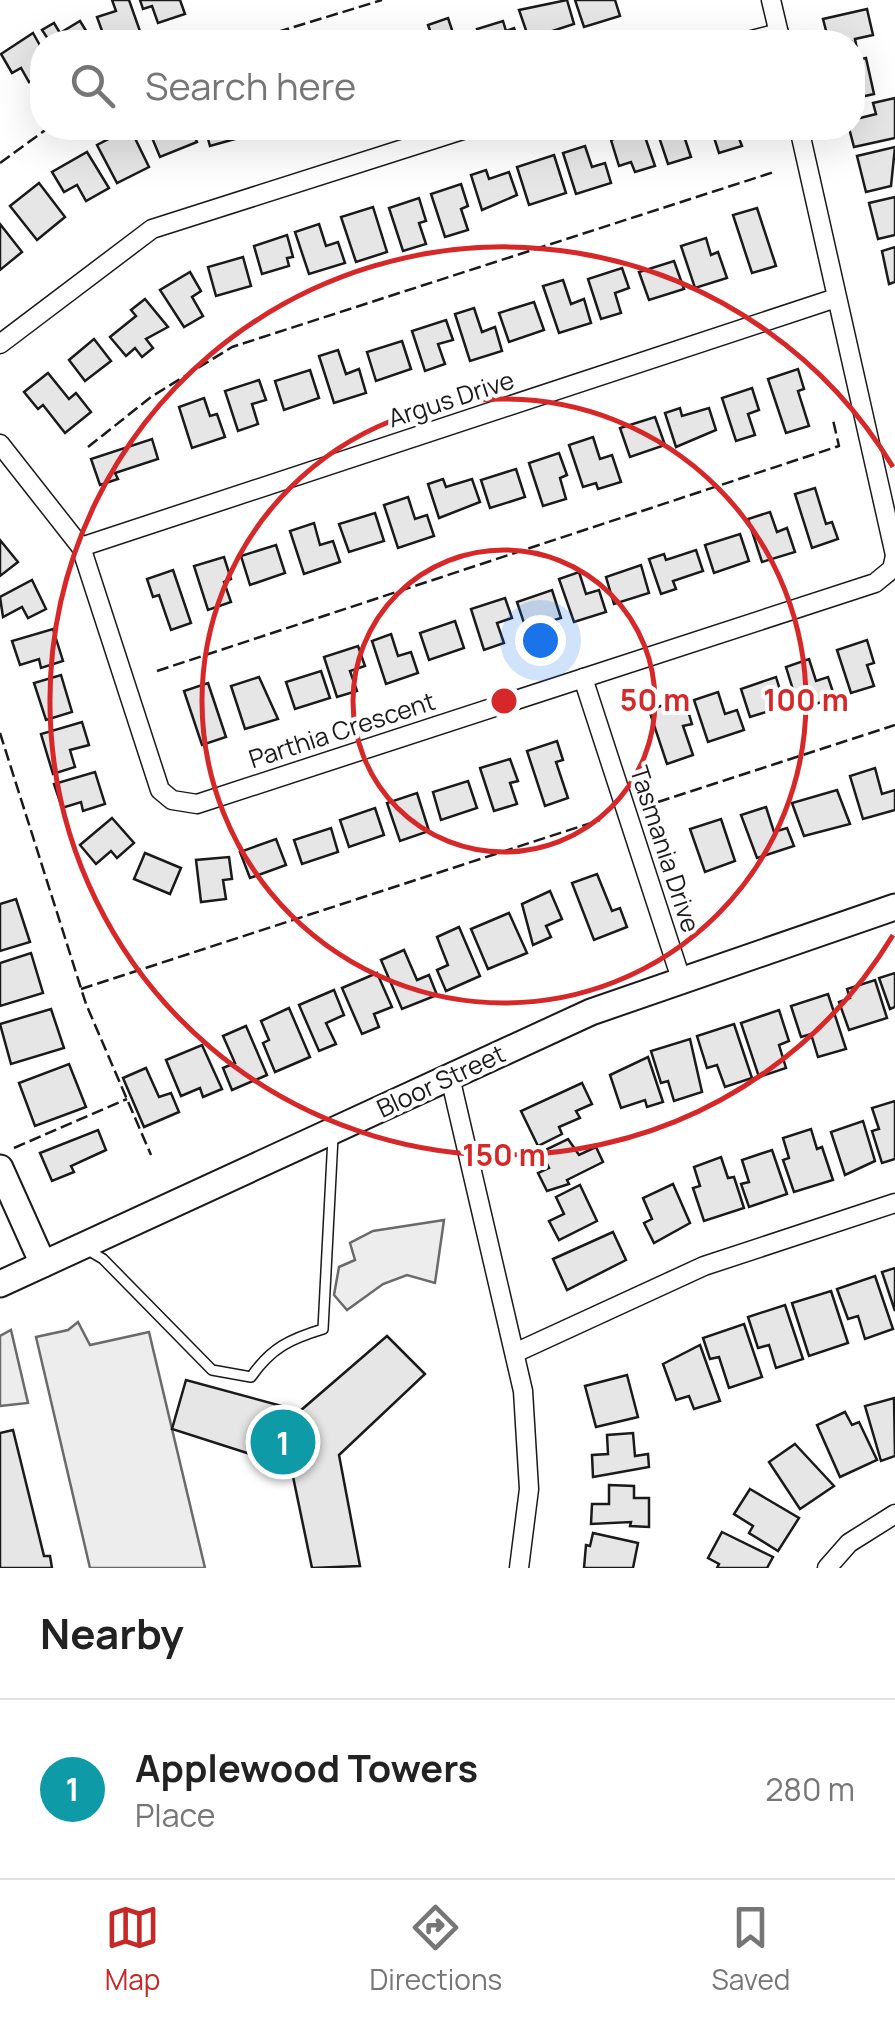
<!DOCTYPE html>
<html lang="en">
<head>
<meta charset="utf-8">
<style>
	body { margin:0; font-family:Manrope,sans-serif; background:#f2f2f2; color:#222 }
	.you { position:absolute; left:540px; top:640px; width:35px; height:35px; margin:-25px; border:8px solid #fff; border-radius:50%; background:#1a73e8; box-shadow:0 0 0 15px #1a73e833 }
	.badge { display:grid; place-items:center; width:65px; height:65px; border-radius:50%; background:#c62828; color:#fff; font-size:32px; font-weight:700 }
	.pin { position:absolute; translate:-50% -50%; border:5px solid #fff; box-shadow:0 2px 10px #0006 }
	.list { margin:0; padding:0; list-style:none }
	h2 { display:flex; justify-content:space-between; align-items:center; height:130px; margin:0; padding:0 40px; font-size:42px }
	h2 small { font-size:32px; font-weight:400; color:#767676 }
	.list li { display:grid; grid-template-columns:65px 1fr auto; gap:30px; align-items:center; box-sizing:border-box; height:180px; padding:0 40px; border-top:2px solid #e0e0e0 }
	.list b { display:block; font-size:38px; white-space:nowrap }
	.list p { margin:0; font-size:32px; white-space:nowrap; color:#767676 }
	.list em { font-size:32px; font-style:normal; color:#767676 }
	.icon { flex:none; width:55px; height:55px; fill:none; stroke:currentColor; stroke-width:2; stroke-linecap:round; stroke-linejoin:round }
	.map { position:relative; flex:none; width:895px; height:1568px; overflow:hidden }
	.search { position:absolute; background:#fff; box-shadow:0 10px 40px #0002; left:30px; right:30px; top:30px; height:110px; display:flex; align-items:center; gap:25px; box-sizing:border-box; padding:0 35px; border-radius:40px; color:#767676; font-size:38px }
	.sheet { height:310px; background:#fff }
	nav { display:flex; justify-content:space-around; align-items:center; box-sizing:border-box; height:140px; border-top:2px solid #e0e0e0; background:#fff; font-size:28px; color:#767676 }
	nav a { display:grid; justify-items:center; gap:5px }
	nav .on { color:#c62828 }
	.map>svg:first-child { display:block }
	.built { fill:#ededed; stroke:#6a6a6a; stroke-width:2.5 }
	.building { fill:#e6e6e6; stroke:#1a1a1a; stroke-width:2.5 }
	.lines { fill:none; stroke-linecap:round; stroke-linejoin:round }
	.lane-casing { stroke:#1a1a1a; stroke-width:12 }
	.street-casing { stroke:#1a1a1a; stroke-width:21 }
	.secondary-casing { stroke:#1a1a1a; stroke-width:29 }
	.lane { stroke:#fff; stroke-width:9 }
	.street { stroke:#fff; stroke-width:18 }
	.secondary { stroke:#fff; stroke-width:25 }
	.fence { stroke:#1a1a1a; stroke-width:2.5; stroke-dasharray:12 5; stroke-linecap:butt }
	.ring { fill:none; stroke:#d62828; stroke-width:5 }
	.labels { text-anchor:middle; stroke-width:8; stroke-linejoin:round; paint-order:stroke }
	.street-label { font-size:25px; fill:#1a1a1a; stroke:#fff }
	.centre { fill:#d62828; stroke:#fff; stroke-width:5 }
	.ring-label { font-size:30px; text-anchor:middle; font-weight:bold; fill:#d62828; stroke:#fff; stroke-width:8; stroke-linejoin:round; paint-order:stroke }
</style>
</head>
<body>
<div class="map">
<svg width="895" height="1568" viewBox="0 0 895 1568">
	<rect width="100%" height="100%" fill="#fff"/>
	<!-- built -->
	<g class="built">
		<path d="M444 1220 435 1283 407 1275 383 1284 347 1310 334 1295 339 1267 355 1260 350 1243 373 1231Z"/>
		<path d="M78 1322 90 1345 149 1332 205 1568H90L36 1337 68 1330Z"/>
		<path d="M11 1330 28 1403 0 1406V1336Z"/>
	</g>
	<!-- building -->
	<g class="building">
		<path d="M112 0H129L141 34 106 42 97 17 116 11Z"/>
		<path d="M140 0H180L185 14 158 23 152 6 143 9Z"/>
		<path d="M567 0 574 24 543 34 545 40 530 42 519 10Z"/>
		<path d="M575 0H615L620 16 584 27Z"/>
		<path d="M867 9 873 35 855 39 857 49 852 50V42H829L823 19Z"/>
		<path d="M448 18 455 39 467 35 469 42H434L428 25Z"/>
		<path d="M80 21 93 42H50L42 30 54 23 60 33Z"/>
		<path d="M503 21 506 31 514 28 519 42H482L477 29Z"/>
		<path d="M33 33 42 49V75L29 82 21 68 12 73 1 54Z"/>
		<path d="M866 58 874 94 852 99V61Z"/>
		<path d="M895 98V138L854 147 849 128 852 120 876 114 873 103Z"/>
		<path d="M130 128 149 167 117 183 97 145Z"/>
		<path d="M148 128H191L197 142 160 157Z"/>
		<path d="M205 128H240L242 137 210 146Z"/>
		<path d="M642 128 655 166 635 172 631 162 619 166 611 140Z"/>
		<path d="M656 128H689L691 134 684 136 691 157 668 164Z"/>
		<path d="M711 128H735L742 146 719 153Z"/>
		<path d="M585 146 592 167 605 163 611 183 576 194 563 153Z"/>
		<path d="M895 147 891 186 866 192 857 156Z"/>
		<path d="M87 152 109 188 86 201 77 185 64 192 52 172Z"/>
		<path d="M554 155 566 193 529 205 517 167Z"/>
		<path d="M486 170 489 179 509 172 517 195 482 210 471 175Z"/>
		<path d="M39 183 65 217 37 240 10 206Z"/>
		<path d="M461 184 468 206 461 209 468 230 445 237 431 194Z"/>
		<path d="M895 197V235L878 239 869 203Z"/>
		<path d="M419 198 426 221 419 223 426 244 403 251 389 208Z"/>
		<path d="M373 207 387 252 356 262 341 217Z"/>
		<path d="M757 208 776 266 752 273 733 215Z"/>
		<path d="M0 224 22 252 0 270Z"/>
		<path d="M319 224 326 246 338 242 345 263 309 274 295 232Z"/>
		<path d="M287 235 293 257 287 258 289 266 262 274 254 246Z"/>
		<path d="M706 238 711 255 718 252 727 278 695 288 681 246Z"/>
		<path d="M895 247V282L889 284 882 251Z"/>
		<path d="M243 257 251 286 216 296 208 267Z"/>
		<path d="M674 261 684 289 649 300 639 272Z"/>
		<path d="M622 268 629 288 615 293 621 313 601 319 588 279Z"/>
		<path d="M190 272 201 291 192 297 203 316 184 327 160 290Z"/>
		<path d="M563 280 571 304 584 299 591 323 559 333 543 286Z"/>
		<path d="M145 299 168 327 146 339 153 348 142 357 135 348 126 356 110 337 136 316 131 310Z"/>
		<path d="M534 302 544 330 509 342 499 313Z"/>
		<path d="M474 308 482 332 495 327 502 351 470 361 455 314Z"/>
		<path d="M446 320 453 340 438 344 445 364 425 371 412 331Z"/>
		<path d="M94 339 111 361 85 381 69 360Z"/>
		<path d="M402 341 411 369 376 381 367 352Z"/>
		<path d="M338 350 346 374 359 369 366 393 334 403 319 356Z"/>
		<path d="M798 369 804 389 798 391 809 426 786 433 768 379Z"/>
		<path d="M310 370 319 398 284 410 275 381Z"/>
		<path d="M48 373 69 399 76 393 91 412 65 433 43 405 38 409 24 392Z"/>
		<path d="M259 380 266 400 252 404 258 424 238 431 225 391Z"/>
		<path d="M752 388 759 410 748 414 755 435 736 441 722 398Z"/>
		<path d="M204 398 210 416 217 414 225 437 192 448 179 407Z"/>
		<path d="M680 408 682 416 709 408 716 430 676 447 665 413Z"/>
		<path d="M655 417 665 445 630 457 620 428Z"/>
		<path d="M593 437 600 459 612 455 621 482 598 489 596 483 583 487 569 445Z"/>
		<path d="M152 439 158 459 115 473 118 479 100 485 91 459Z"/>
		<path d="M559 453 567 475 560 478 566 499 543 506 529 463Z"/>
		<path d="M516 469 525 497 490 508 481 480Z"/>
		<path d="M443 479 446 487 472 479 480 502 439 518 428 484Z"/>
		<path d="M815 488 826 524 832 522 838 539 812 548 795 494Z"/>
		<path d="M408 497 415 519 427 515 434 536 398 548 384 505Z"/>
		<path d="M770 512 777 532 787 528 795 552 762 562 748 519Z"/>
		<path d="M375 513 384 541 349 552 339 524Z"/>
		<path d="M314 523 320 545 333 541 340 562 304 574 290 531Z"/>
		<path d="M740 534 749 561 714 573 705 545Z"/>
		<path d="M0 540 18 562 0 576Z"/>
		<path d="M276 545 285 573 250 585 241 556Z"/>
		<path d="M696 550 703 571 673 581 676 589 661 594 649 559 664 554 666 560Z"/>
		<path d="M224 557 231 579 224 582 231 602 208 610 194 566Z"/>
		<path d="M641 565 649 593 614 604 606 577Z"/>
		<path d="M173 570 191 623 171 630 159 595 153 597 147 579Z"/>
		<path d="M579 572 586 594 599 590 606 612 574 622 559 579Z"/>
		<path d="M32 580 46 609 28 618 22 607 3 617 0 597Z"/>
		<path d="M552 590 561 618 526 629 517 602Z"/>
		<path d="M505 598 512 618 497 623 504 643 484 650 471 609Z"/>
		<path d="M455 621 464 648 429 660 420 633Z"/>
		<path d="M53 629 63 661 41 668 39 659 20 665 12 641Z"/>
		<path d="M391 634 398 656 411 652 418 673 386 684 372 641Z"/>
		<path d="M867 640 874 663 867 665 874 686 851 693 837 650Z"/>
		<path d="M358 646 365 666 350 671 357 691 337 697 324 657Z"/>
		<path d="M809 659 816 681 828 677 835 698 799 709 786 667Z"/>
		<path d="M321 671 330 698 295 709 286 682Z"/>
		<path d="M61 675 72 712 46 720 34 683Z"/>
		<path d="M259 677 278 719 245 729 231 686Z"/>
		<path d="M776 677 785 706 750 717 741 689Z"/>
		<path d="M208 683 226 737 202 745 184 691Z"/>
		<path d="M718 692 725 714 737 710 744 730 708 742 694 700Z"/>
		<path d="M684 698 692 724 683 726 693 755 667 764 649 710Z"/>
		<path d="M82 722 89 745 70 750 75 767 53 774 41 734Z"/>
		<path d="M557 741 563 760 556 762 568 798 545 806 527 751Z"/>
		<path d="M510 759 518 781 510 783 517 804 494 811 480 768Z"/>
		<path d="M875 768 882 794 895 790V810L863 819 850 776Z"/>
		<path d="M95 772 105 804 83 811 81 802 62 808 54 784Z"/>
		<path d="M468 781 477 808 441 820 433 792Z"/>
		<path d="M837 790 850 824 804 836 792 803Z"/>
		<path d="M417 793 429 831 400 841 387 803Z"/>
		<path d="M766 807 774 832 787 828 794 846 757 858 741 815Z"/>
		<path d="M375 808 384 835 349 847 340 820Z"/>
		<path d="M112 818 134 843 117 858 111 851 96 864 80 845Z"/>
		<path d="M721 819 735 861 705 872 690 829Z"/>
		<path d="M331 828 338 852 302 864 294 840Z"/>
		<path d="M276 839 286 865 250 878 240 852Z"/>
		<path d="M145 853 181 868 170 894 134 879Z"/>
		<path d="M229 857 232 879 223 880 226 899 201 902 196 860Z"/>
		<path d="M597 874 612 911 620 908 627 927 594 940 572 883Z"/>
		<path d="M550 891 562 919 546 926 551 937 533 945 522 904Z"/>
		<path d="M16 899 30 942 0 951V904Z"/>
		<path d="M509 913 527 953 488 969 471 929Z"/>
		<path d="M459 927 480 976 446 991 437 970 448 965 437 937Z"/>
		<path d="M404 950 417 980 429 975 437 995 402 1009 381 960Z"/>
		<path d="M31 953 43 993 0 1006V963Z"/>
		<path d="M377 973 392 1007 374 1014 379 1027 362 1034 342 988Z"/>
		<path d="M895 973V1007L890 1009 879 978Z"/>
		<path d="M875 980 887 1018 849 1030 839 1002 850 998 847 989Z"/>
		<path d="M334 990 344 1015 326 1023 336 1044 319 1051 299 1005Z"/>
		<path d="M828 994 846 1049 818 1057 811 1034 801 1037 791 1006Z"/>
		<path d="M289 1008 310 1057 275 1072 263 1043 269 1040 261 1021Z"/>
		<path d="M51 1009 64 1048 11 1064 0 1024Z"/>
		<path d="M779 1010 789 1041 779 1045 786 1068 759 1077 741 1023Z"/>
		<path d="M734 1024 752 1078 725 1087 717 1065 707 1068 697 1036Z"/>
		<path d="M246 1026 267 1075 232 1090 223 1068 235 1063 223 1036Z"/>
		<path d="M690 1039 702 1092 674 1101 668 1081 661 1083 651 1051Z"/>
		<path d="M202 1045 222 1089 203 1097 200 1088 181 1096 166 1060Z"/>
		<path d="M648 1057 663 1102 647 1107 645 1100 621 1108 610 1075Z"/>
		<path d="M69 1064 86 1107 35 1126 19 1083Z"/>
		<path d="M146 1068 159 1097 171 1093 179 1112 144 1127 123 1078Z"/>
		<path d="M582 1083 592 1104 576 1111 580 1118 559 1127 562 1134 538 1146 521 1111Z"/>
		<path d="M895 1101V1159L882 1163 872 1131 879 1129 872 1108Z"/>
		<path d="M863 1121 875 1161 845 1175 831 1132Z"/>
		<path d="M811 1129 817 1149 822 1147 833 1180 794 1192 783 1160 789 1158 783 1138Z"/>
		<path d="M98 1130 106 1150 71 1166 74 1172 52 1181 40 1153Z"/>
		<path d="M568 1139 579 1155 596 1147 603 1162 567 1180 569 1184 547 1191 538 1173 549 1168 541 1152Z"/>
		<path d="M772 1150 787 1194 749 1207 741 1184 749 1182 742 1160Z"/>
		<path d="M721 1157 728 1178 734 1177 744 1208 704 1221 693 1188 700 1186 694 1167Z"/>
		<path d="M673 1184 690 1223 654 1243 644 1223 652 1219 643 1198Z"/>
		<path d="M580 1185 597 1221 559 1240 549 1221 564 1214 556 1197Z"/>
		<path d="M613 1232 626 1260 567 1290 553 1259Z"/>
		<path d="M895 1268V1311L882 1272Z"/>
		<path d="M875 1276 893 1329 865 1339 858 1316 848 1319 837 1289Z"/>
		<path d="M831 1291 848 1343 809 1356 792 1303Z"/>
		<path d="M785 1305 803 1359 776 1368 769 1345 758 1348 748 1317Z"/>
		<path d="M744 1324 762 1377 729 1388 719 1357 710 1359 703 1338Z"/>
		<path d="M387 1336 425 1374 339 1455 360 1566 312 1568 291 1467 172 1429 186 1380 300 1411Z"/>
		<path d="M700 1345 720 1401 694 1409 689 1396 676 1400 663 1364Z"/>
		<path d="M627 1375 638 1417 596 1427 585 1386Z"/>
		<path d="M894 1398 895 1456 881 1461 865 1406Z"/>
		<path d="M845 1412 852 1425 859 1422 877 1460 840 1477 817 1425Z"/>
		<path d="M13 1430 44 1556H50L52 1568H0V1433Z"/>
		<path d="M633 1433 635 1456 648 1454 649 1467 593 1477 592 1455 608 1454 607 1435Z"/>
		<path d="M795 1444 834 1486 800 1509 769 1462Z"/>
		<path d="M609 1485 634 1486V1498H649V1527L630 1526 631 1522 591 1524 592 1504H609Z"/>
		<path d="M750 1489 799 1518 778 1551 749 1533 753 1526 734 1514Z"/>
		<path d="M722 1532 773 1557 767 1568H717L719 1564 708 1558Z"/>
		<path d="M593 1533 638 1543 633 1568H584L586 1545 590 1546Z"/>
	</g>
	<g class="lines">
		<!-- lane casing -->
		<g class="lane-casing">
			<path id="lane" d="M88 1250 103 1259 212 1370 251 1377C271 1348 290 1339 323 1329L333 1137"/>
		</g>
		<!-- street casing -->
		<g class="street-casing">
			<g id="street">
				<path d="M771 0 781 42"/>
				<path d="M744 42 779 33"/>
				<path d="M799 128 895 555"/>
				<path d="M0 344 152 229 469 128"/>
				<path d="M0 444 81 547 160 790 172 800 197 804 875 583 892 569 895 556"/>
				<path d="M81 547 836 298"/>
				<path d="M583 678 681 979"/>
				<path d="M450 1077 523 1391 529 1489 519 1568"/>
				<path d="M517 1352 704 1266 895 1203"/>
				<path d="M827 1568 849 1543 895 1514"/>
			</g>
		</g>
		<!-- secondary casing -->
		<g class="secondary-casing">
			<g id="secondary">
				<path d="M0 1168 43 1264"/>
				<path d="M0 1284 591 1012 895 907"/>
			</g>
		</g>
		<!-- lane -->
		<use href="#lane" class="lane"/>
		<!-- street -->
		<use href="#street" class="street"/>
		<!-- secondary -->
		<use href="#secondary" class="secondary"/>
		<!-- fence -->
		<g class="fence">
			<path d="M245 42 382 0"/>
			<path d="M0 163 48 128"/>
			<path d="M88 447 151 397 232 347 774 172"/>
			<path d="M157 671 839 446 833 420"/>
			<path d="M0 733 86 1004 151 1155"/>
			<path d="M658 802 895 725"/>
			<path d="M81 989 600 820"/>
			<path d="M14 1148 127 1099"/>
		</g>
	</g>
	<!-- distance rings -->
	<g class="ring">
		<circle cx="504" cy="701" r="151"/>
		<circle cx="504" cy="701" r="302"/>
		<path d="M893 935A454 454 0 1 1 893 467"/>
	</g>
	<g class="labels">
		<!-- street labels -->
		<g class="street-label">
			<text transform="translate(451 399) rotate(-18)" y="9">Argus Drive</text>
			<text transform="translate(342 730) rotate(-18)" y="9">Parthia Crescent</text>
			<text transform="translate(665 849) rotate(72)" y="9">Tasmania Drive</text>
			<text transform="translate(441 1081) rotate(-25)" y="9">Bloor Street</text>
		</g>
	</g>
	<circle cx="504" cy="701" r="15" class="centre"/>
	<g class="ring-label">
		<text x="655" y="711">50 m</text>
		<text x="806" y="711">100 m</text>
		<text x="504" y="1166">150 m</text>
	</g>
</svg>
<div class="you"></div>
<div class="pin badge" style="left:283px;top:1442px;background:#0f9aa8">1</div>
<div class="search"><svg class="icon" aria-label="search" viewBox="0 0 24 24"><circle cx="10" cy="10" r="6"/><path d="M15 15l6 6"/></svg>Search here</div>
</div>
<section class="sheet">
<h2>Nearby<small></small></h2>
<ul class="list">
<li><span class="badge" style="background:#0f9aa8">1</span><div><b>Applewood Towers</b><p>Place</p></div><em>280 m</em></li>
</ul>
</section>
<nav>
<a class="on"><svg class="icon" aria-label="map" viewBox="0 0 24 24"><path d="M3 6l6-2 6 2 6-2v14l-6 2-6-2-6 2zM9 4v14M15 6v14"/></svg>Map</a>
<a><svg class="icon" aria-label="directions" viewBox="0 0 24 24"><path d="M12 3l9 9-9 9-9-9zM9 14v-3h6M13 9l2 2-2 2"/></svg>Directions</a>
<a><svg class="icon" aria-label="saved" viewBox="0 0 24 24"><path d="M7 4h10v16l-5-4-5 4z"/></svg>Saved</a>
</nav>
</body>
</html>
